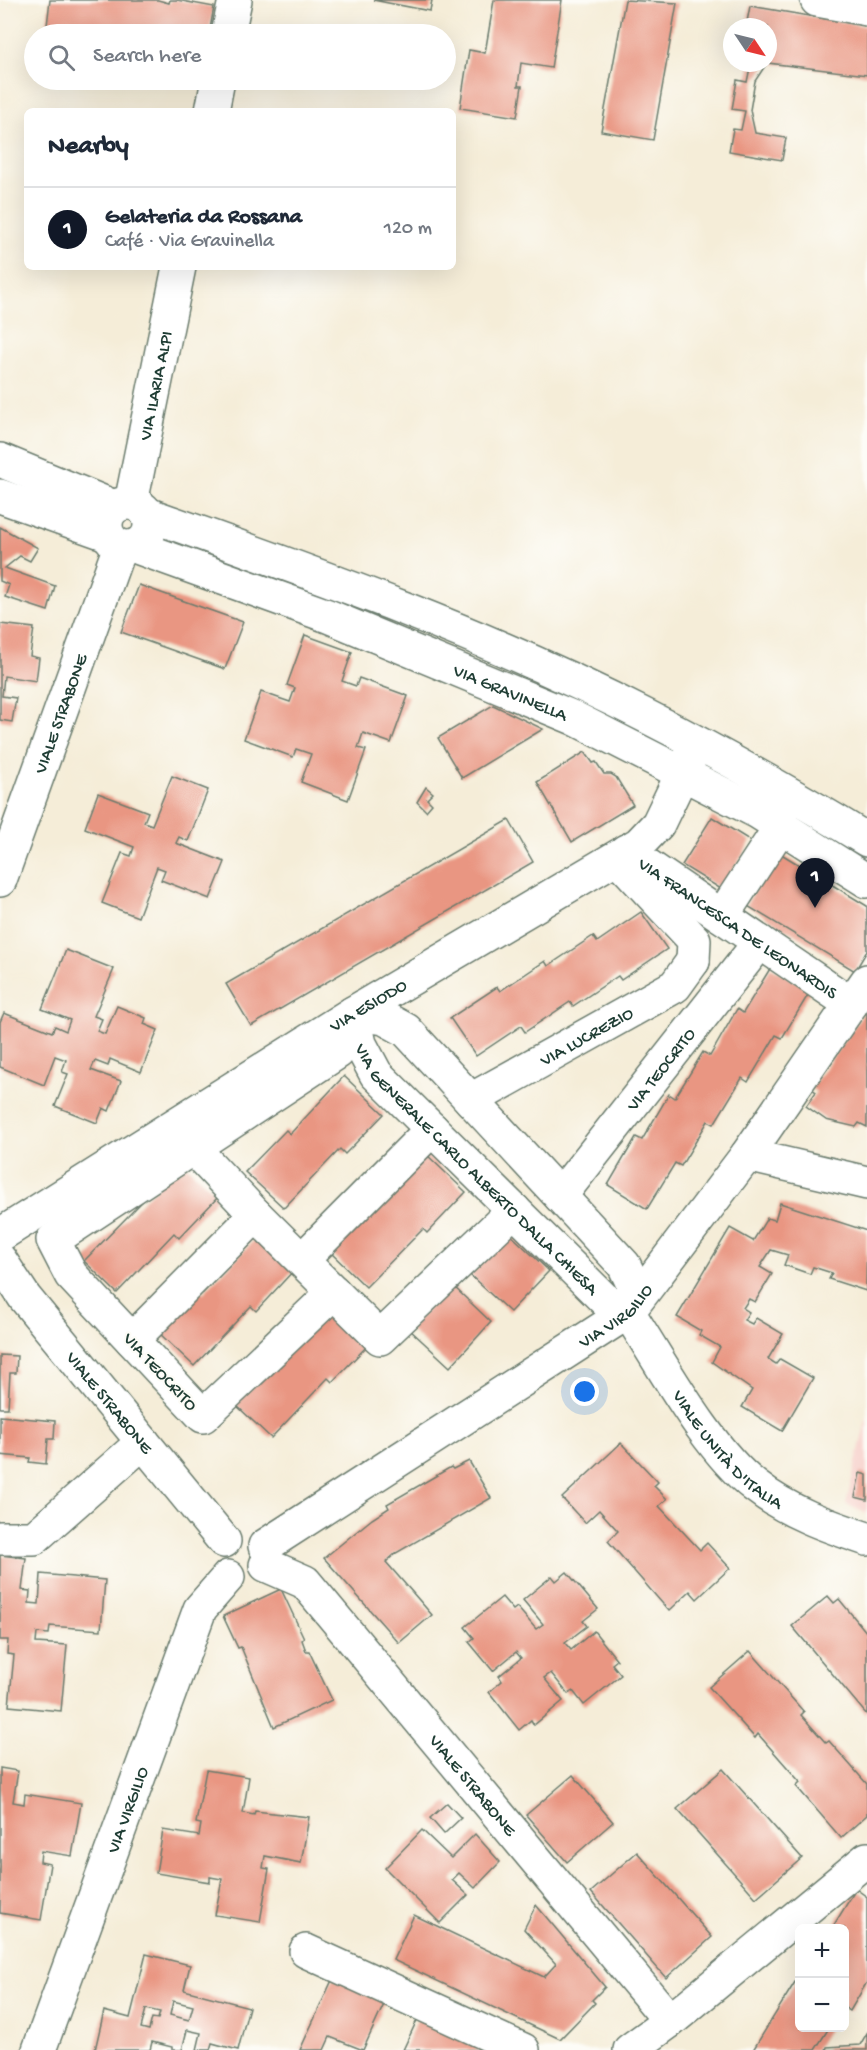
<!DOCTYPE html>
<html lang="en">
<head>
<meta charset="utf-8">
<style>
	body { margin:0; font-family:"Gochi Hand",sans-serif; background:#f6f6f7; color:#1f2937 }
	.controls { position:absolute; right:18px; bottom:18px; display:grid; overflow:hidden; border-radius:9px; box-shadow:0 6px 24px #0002 }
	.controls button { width:54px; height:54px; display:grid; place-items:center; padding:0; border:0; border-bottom:2px solid #e0e1e3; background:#fff; color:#1f2937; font:30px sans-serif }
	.compass { position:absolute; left:723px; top:18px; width:54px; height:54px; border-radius:50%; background:#fff; box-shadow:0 6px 24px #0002; rotate:125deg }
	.you { position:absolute; left:585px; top:1392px; width:21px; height:21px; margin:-15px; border:4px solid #fff; border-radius:50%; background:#1a73e8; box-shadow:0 0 0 9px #1a73e833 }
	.badge { display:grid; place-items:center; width:39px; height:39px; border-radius:50%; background:#111827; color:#fff; font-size:20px; font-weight:700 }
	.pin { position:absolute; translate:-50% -50px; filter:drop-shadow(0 2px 3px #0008) }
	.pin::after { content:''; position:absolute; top:32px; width:21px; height:18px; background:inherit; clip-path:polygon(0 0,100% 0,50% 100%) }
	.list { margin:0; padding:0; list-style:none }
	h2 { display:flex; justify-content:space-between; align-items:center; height:78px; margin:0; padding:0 24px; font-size:26px }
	h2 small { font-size:20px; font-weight:400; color:#747a83 }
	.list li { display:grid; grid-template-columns:39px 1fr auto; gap:18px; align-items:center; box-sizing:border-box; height:84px; padding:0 24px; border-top:2px solid #e0e1e3 }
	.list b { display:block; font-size:22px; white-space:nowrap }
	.list p { margin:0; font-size:20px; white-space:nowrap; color:#747a83 }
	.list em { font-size:20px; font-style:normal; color:#747a83 }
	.icon { flex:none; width:33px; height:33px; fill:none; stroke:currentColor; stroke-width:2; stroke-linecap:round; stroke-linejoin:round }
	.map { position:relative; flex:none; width:867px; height:2050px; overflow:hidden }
	.search { position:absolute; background:#fff; box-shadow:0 6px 24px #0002; left:24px; top:24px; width:432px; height:66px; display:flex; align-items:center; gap:15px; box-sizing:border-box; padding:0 21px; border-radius:33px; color:#747a83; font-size:22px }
	.panel { position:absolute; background:#fff; box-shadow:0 6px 24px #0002; left:24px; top:108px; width:432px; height:162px; border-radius:9px }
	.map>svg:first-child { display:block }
	.built { fill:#f7d0ca }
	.building { fill:#e99682; fill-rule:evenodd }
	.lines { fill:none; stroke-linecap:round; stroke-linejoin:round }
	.minor-casing { stroke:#6a7b6d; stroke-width:36 }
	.minor { stroke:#fff; stroke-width:33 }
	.labels { text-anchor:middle; stroke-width:4.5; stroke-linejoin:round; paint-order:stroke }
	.street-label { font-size:18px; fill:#1f3d34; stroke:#fdfcf7 }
</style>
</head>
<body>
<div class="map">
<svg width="867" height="2050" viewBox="0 0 867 2050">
	<rect width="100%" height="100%" fill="#fdfcf7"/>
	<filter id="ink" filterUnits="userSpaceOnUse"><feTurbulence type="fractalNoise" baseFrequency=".0167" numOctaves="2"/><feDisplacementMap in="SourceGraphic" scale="12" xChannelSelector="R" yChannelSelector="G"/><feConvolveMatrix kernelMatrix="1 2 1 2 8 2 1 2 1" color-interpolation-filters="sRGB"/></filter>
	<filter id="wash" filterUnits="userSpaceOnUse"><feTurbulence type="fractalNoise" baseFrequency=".008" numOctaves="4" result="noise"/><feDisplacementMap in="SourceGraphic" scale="24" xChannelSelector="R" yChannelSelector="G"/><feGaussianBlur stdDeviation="1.35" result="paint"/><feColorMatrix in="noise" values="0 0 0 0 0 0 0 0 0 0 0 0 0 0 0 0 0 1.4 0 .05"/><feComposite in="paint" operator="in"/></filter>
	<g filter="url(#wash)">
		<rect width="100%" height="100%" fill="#f5edd8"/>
		<!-- built -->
		<path class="built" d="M867 1417V1514L846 1504Z"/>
		<g id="blocks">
			<!-- building -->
			<g class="building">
				<path d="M50 0H158L169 3 170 0H177L214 7 209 34H46Z"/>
				<path d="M373 0H432L430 11Z"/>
				<path d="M494 0H562L551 68 521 63 518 86H522L517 117 460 108 469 50 485 53Z"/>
				<path d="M625 0 677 3 653 140 601 131Z"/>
				<path d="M750 6 867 26V75L768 63V27H746Z"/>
				<path d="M751 63H767L755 81 750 110 755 133 786 138 782 160 729 151 733 129 741 130 745 111 732 109 737 80 747 82Z"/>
				<path d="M0 527 38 548 30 561 20 556 5 568 55 586 48 611 5 597 9 585 0 581Z"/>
				<path d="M139 585 243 622 225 669 121 632Z"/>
				<path d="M0 624 34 628 30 656 39 658 36 681 4 676 2 696 16 698 12 722 0 720Z"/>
				<path d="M305 635 352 652 342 681 356 686 359 678 408 696 391 743 363 733 358 748 366 750 348 800 301 782 311 754 296 749 293 757 244 739 261 692 290 702 295 688 287 685Z"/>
				<path d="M493 705 543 729 462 778 438 738Z"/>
				<path d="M585 752 593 763 596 762 604 774H611L616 777 633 805 572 842 537 782Z"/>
				<path d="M172 776 208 790 188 841 179 837 176 843 225 862 210 899 161 880 165 870 157 867 138 917 102 903 122 853 131 856 134 847 85 828 98 793 148 812 144 822 152 825Z"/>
				<path d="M426 787 433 793 427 799 432 804 426 811 417 802Z"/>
				<path d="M712 817 751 841 721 889 682 865Z"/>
				<path d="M509 820 533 862 251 1026 226 984Z"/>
				<path d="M778 852 867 906V951L855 971 746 905Z"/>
				<path d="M641 912 667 949 621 980 618 976 573 1006 570 1002 525 1032 521 1026 476 1056 450 1018 497 987 500 991 545 961 548 966 593 936 597 942Z"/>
				<path d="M66 950 114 969 94 1016 102 1019 97 1031 105 1034 117 1006 146 1018 144 1024 158 1030 141 1072 110 1059 108 1066 95 1061 91 1070 121 1081 109 1111 103 1108 97 1123 55 1106 68 1074 62 1072 66 1060 55 1056 44 1085 0 1067V1022L4 1013 52 1032 55 1026 66 1031 70 1020 42 1009Z"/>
				<path d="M771 967 811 990 782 1038 776 1035 748 1082 742 1078 714 1124 708 1121 681 1166 675 1163 647 1209 608 1185 636 1137 642 1140 669 1094 675 1098 703 1052 710 1056 737 1009 743 1013Z"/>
				<path d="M867 1008V1127L859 1123 856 1127 826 1120 806 1106 816 1092 811 1088Z"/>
				<path d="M344 1076 384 1114 345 1154 340 1149 284 1208 245 1172 286 1130 290 1134Z"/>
				<path d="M426 1154 466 1192 427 1233 423 1229 366 1287 328 1250Z"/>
				<path d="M182 1161 219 1196 179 1238 174 1233 117 1293 84 1261Z"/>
				<path d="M780 1203 867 1231 866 1291 829 1279 832 1273 813 1267 810 1274 784 1265 788 1255 771 1250 760 1267 772 1274 755 1302 749 1299 743 1308 749 1312 744 1320 752 1324 756 1318 783 1334 768 1359 776 1364 780 1359 813 1378 782 1431 742 1407 752 1390 712 1362 720 1347 699 1335 701 1331 677 1317 730 1228 753 1241 767 1218 775 1220Z"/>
				<path d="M510 1234 549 1271 510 1312 470 1275Z"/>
				<path d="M259 1235 295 1269 256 1311 251 1306 194 1366 158 1332 199 1289 203 1293Z"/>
				<path d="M451 1284 491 1322 450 1367 409 1329Z"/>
				<path d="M336 1306 372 1341 332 1382 328 1378 271 1438 235 1404Z"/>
				<path d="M0 1355 17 1356 16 1373H10L8 1408H0Z"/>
				<path d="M0 1416 55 1421 54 1439H48L46 1464 29 1462 30 1458 0 1455Z"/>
				<path d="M621 1443 658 1482 654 1486 667 1499 659 1506 700 1550 707 1543 730 1568 697 1599 690 1591 669 1611 608 1541 618 1531 599 1510 585 1523 562 1498Z"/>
				<path d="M469 1461 491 1498 396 1553 386 1562 432 1615 399 1643 324 1558 372 1519 389 1508 387 1504 451 1467 453 1469Z"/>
				<path d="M860 1473 867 1475V1500L855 1497Z"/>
				<path d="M0 1555 26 1558 22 1590 30 1591 29 1603 39 1604 41 1574 105 1580 101 1630 50 1626 49 1634 37 1633 36 1643 67 1645 61 1711 9 1706 14 1655 7 1654 8 1640H0Z"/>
				<path d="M567 1572 598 1609 583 1621 587 1626 565 1643 571 1650 594 1631 617 1660 612 1664 621 1675 584 1705 573 1691 568 1694 551 1673 544 1678 563 1701 534 1725 531 1720 519 1730 489 1692 502 1681 499 1676 521 1658 516 1652 493 1671 469 1642 474 1638 465 1627 502 1597 513 1610 517 1607 536 1629 543 1624 523 1600 552 1576 556 1581Z"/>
				<path d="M281 1589 304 1638 302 1640 306 1651H309L332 1700 274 1727 241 1647 238 1648 223 1616Z"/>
				<path d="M828 1596 834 1603 839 1599 867 1633V1715L792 1626Z"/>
				<path d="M750 1651 804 1712 801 1715 826 1743 829 1741 867 1784V1815L841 1838 796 1786 800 1782 758 1734 755 1738 709 1687Z"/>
				<path d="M0 1768 18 1771 13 1802 24 1804 25 1794 81 1803 72 1856 41 1851 40 1862 50 1864 41 1920 0 1913Z"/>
				<path d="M723 1769 802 1858 756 1898 677 1809Z"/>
				<path d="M206 1770 249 1777 243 1813 254 1815 255 1811 309 1817 301 1863 265 1856 263 1868 269 1869 260 1922 215 1915 222 1879 210 1877V1882L156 1873 163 1830 199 1836 201 1824 196 1823Z"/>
				<path d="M573 1775 613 1822 567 1862 526 1815Z"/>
				<path d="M447 1803 461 1818 444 1834 430 1818Z"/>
				<path d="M422 1830 451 1858 475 1834 500 1862 475 1888 459 1873 452 1880 468 1895 440 1923 385 1868Z"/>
				<path d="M637 1852 712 1937 666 1978 591 1892Z"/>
				<path d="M856 1889 867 1897V1982L850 2011 844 2007V1928H832Z"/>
				<path d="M536 1905 605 1987 592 2000 595 2003 560 2039 393 1960 414 1915 544 1977 556 1964 524 1929Z"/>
				<path d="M146 1954 190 1965 184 1990 249 2007 238 2050 212 2043 210 2050H197L201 2033 187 2030 182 2050H172V2047L152 2042 150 2050H95L104 2011 130 2018ZM173 2001 193 2006 189 2020 170 2015ZM146 2009 160 2012 158 2019 152 2018 149 2030 141 2028Z"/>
				<path d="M800 1974V2028H829L815 2050H753Z"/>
				<path d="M333 1978 385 2002 363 2050 330 2037 324 2050H300Z"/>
				<path d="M418 2018 488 2050H403Z"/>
				<path d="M867 2033V2050H826L827 2047 860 2045Z"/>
			</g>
		</g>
	</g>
	<g filter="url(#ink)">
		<use href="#blocks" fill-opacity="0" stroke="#6a7b6d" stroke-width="1.5"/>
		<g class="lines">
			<!-- minor casing -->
			<g class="minor-casing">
				<g id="minor">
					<path d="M817 0 867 9"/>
					<path d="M228 34 235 0"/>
					<path d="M212 111 218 80"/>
					<path d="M0 460 114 507"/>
					<path d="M0 496 107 534"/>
					<path id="s1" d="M131 503 179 267"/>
					<circle cx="128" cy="525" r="22"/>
					<path d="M147 514C316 574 486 634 646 716 721 754 795 796 867 840"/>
					<path id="s2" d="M134 546 328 616 574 718 758 812 867 881"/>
					<path id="s3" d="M626 851 851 1004"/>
					<path d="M624 865 694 940 693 961"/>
					<path id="s4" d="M0 880 120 546"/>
					<path d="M722 916 781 826"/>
					<path id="s5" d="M471 1100 675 986 693 961"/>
					<path d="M193 1148 256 1215 380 1338 514 1210"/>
					<path d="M747 1155 867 1183"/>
					<path id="s6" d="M560 1196 760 942"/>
					<path id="s7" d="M0 1235 353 1013 639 844 658 824 697 743"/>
					<path id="s8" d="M0 1260 25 1298 224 1541"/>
					<path d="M302 1260 432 1129"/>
					<path d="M334 1292 203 1416 71 1275 53 1240 338 1052"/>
					<path id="s9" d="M628 1312 633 1284 624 1265 406 1030 384 1018 353 1013 360 1044 376 1074 606 1301 628 1312C662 1364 707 1449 755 1486 788 1512 828 1526 867 1539"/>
					<path d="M132 1340 256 1215"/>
					<path d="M0 1538H34L143 1442"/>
					<path id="s10" d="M265 1546 628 1312 747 1155 867 981"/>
					<path id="s11" d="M266 1565 305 1582 670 2021"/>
					<path d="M306 1951 523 2050"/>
					<path id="s12" d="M39 2050 200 1609 228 1577"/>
					<path d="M630 2050 670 2021 867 1859"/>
				</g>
			</g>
			<!-- minor -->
			<use href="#minor" class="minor"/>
		</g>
	</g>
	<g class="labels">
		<!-- street labels -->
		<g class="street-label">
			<text dy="6" stroke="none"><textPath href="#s1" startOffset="120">VIA ILARIA ALPI</textPath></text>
			<text dy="6" stroke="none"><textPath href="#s2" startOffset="404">VIA GRAVINELLA</textPath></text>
			<text dy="6" stroke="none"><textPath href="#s4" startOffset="177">VIALE STRABONE</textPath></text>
			<text dy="6" stroke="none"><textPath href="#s3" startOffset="136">VIA FRANCESCA DE LEONARDIS</textPath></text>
			<text dy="6" stroke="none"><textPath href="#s7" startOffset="434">VIA ESIODO</textPath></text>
			<text dy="6" stroke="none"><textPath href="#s5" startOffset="132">VIA LUCREZIO</textPath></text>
			<text dy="6" stroke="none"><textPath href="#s6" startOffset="162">VIA TEOCRITO</textPath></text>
			<text dy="6" stroke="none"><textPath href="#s9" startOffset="630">VIA GENERALE CARLO ALBERTO DALLA CHIESA</textPath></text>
			<text dy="6" stroke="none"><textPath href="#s10" startOffset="420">VIA VIRGILIO</textPath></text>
			<text transform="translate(161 1371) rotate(47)" y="6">VIA TEOCRITO</text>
			<text dy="6" stroke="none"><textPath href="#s8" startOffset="180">VIALE STRABONE</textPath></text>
			<text dy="6" stroke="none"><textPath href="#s9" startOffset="1011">VIALE UNITÀ D'ITALIA</textPath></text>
			<text dy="6" stroke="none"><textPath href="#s11" startOffset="306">VIALE STRABONE</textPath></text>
			<text dy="6" stroke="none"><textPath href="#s12" startOffset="256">VIA VIRGILIO</textPath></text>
		</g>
	</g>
</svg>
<div class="controls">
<button>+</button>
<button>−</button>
</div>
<svg class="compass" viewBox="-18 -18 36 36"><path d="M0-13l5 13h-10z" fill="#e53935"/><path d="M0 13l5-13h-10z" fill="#747a83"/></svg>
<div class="you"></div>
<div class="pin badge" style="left:815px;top:908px">1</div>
<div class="search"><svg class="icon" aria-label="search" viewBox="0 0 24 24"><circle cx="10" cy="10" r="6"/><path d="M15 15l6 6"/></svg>Search here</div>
<section class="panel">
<h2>Nearby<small></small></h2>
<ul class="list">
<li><span class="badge">1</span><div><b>Gelateria da Rossana</b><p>Café · Via Gravinella</p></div><em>120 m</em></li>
</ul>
</section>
</div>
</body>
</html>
